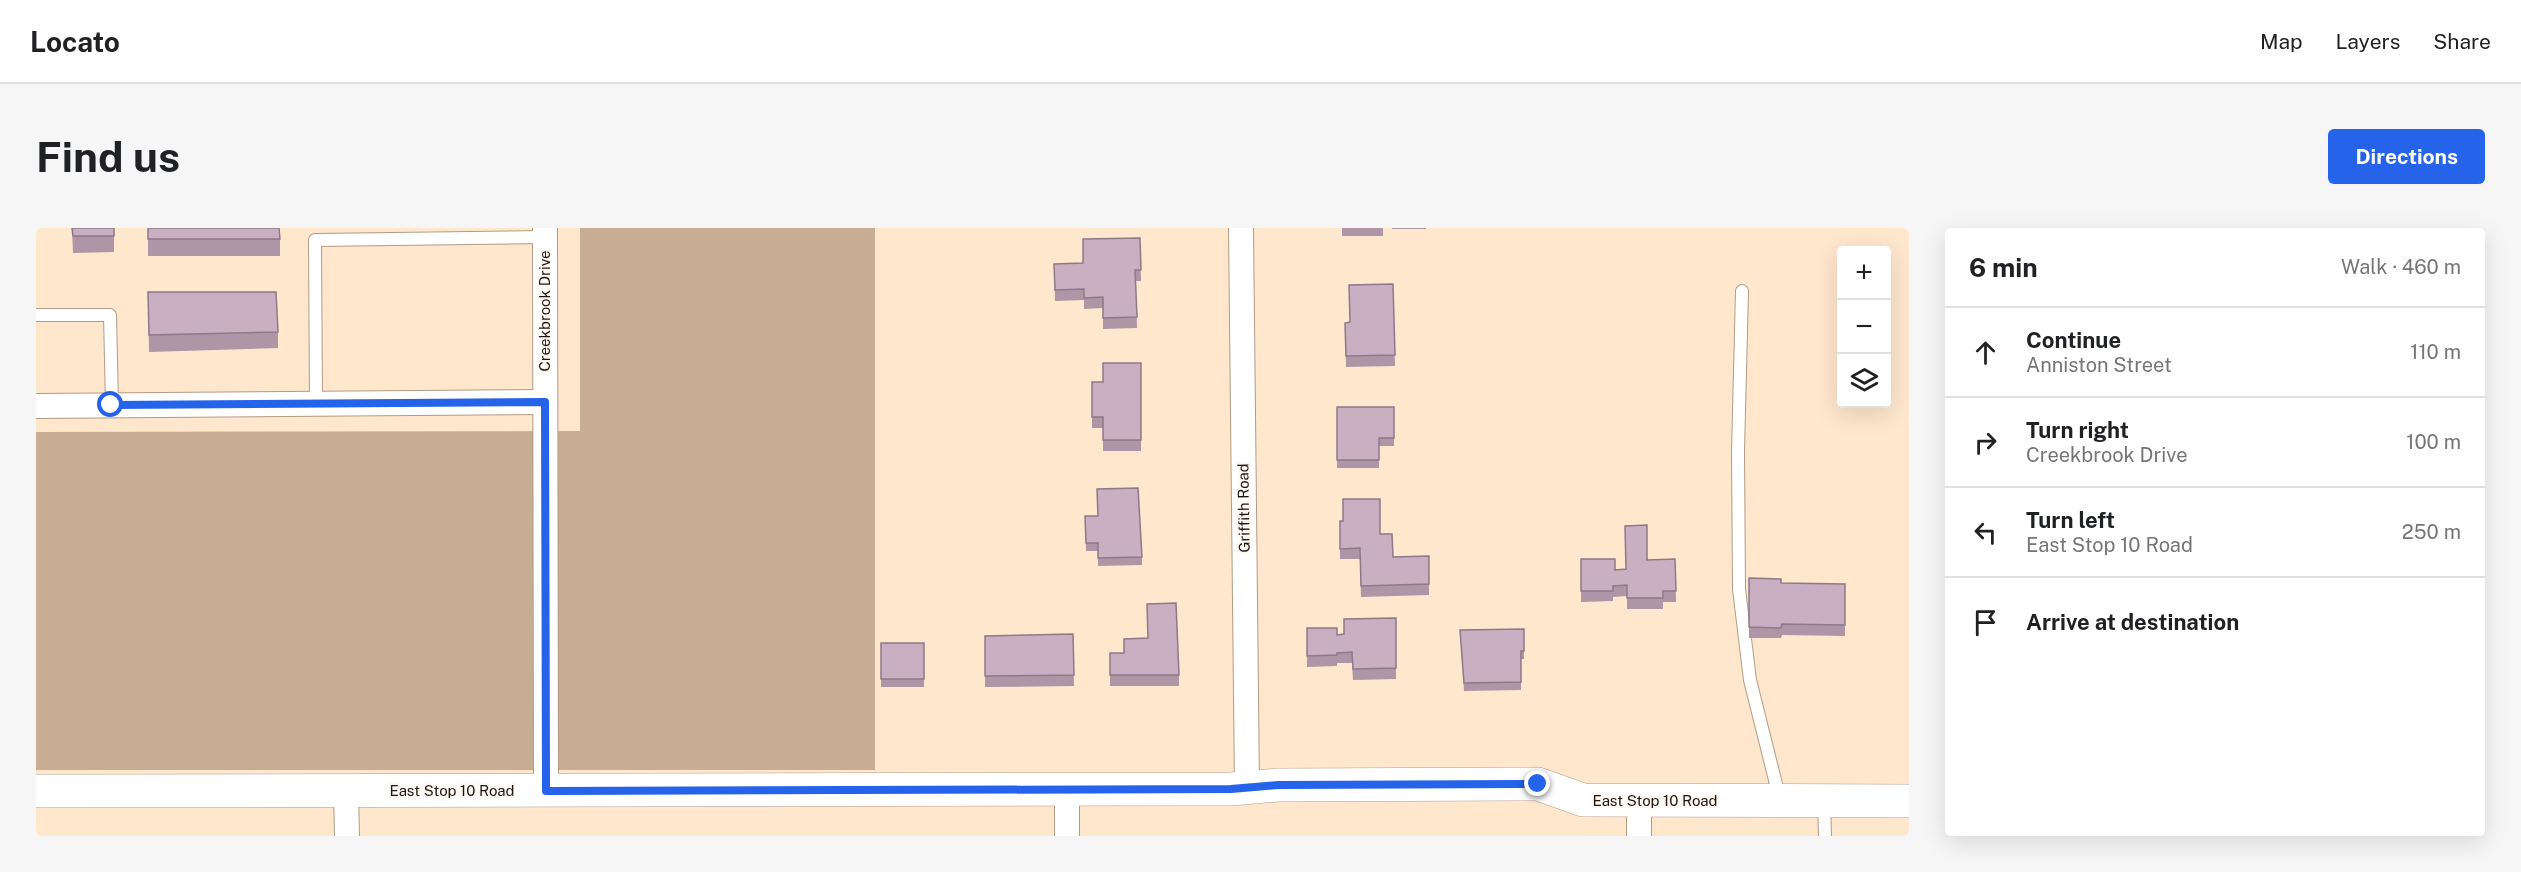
<!DOCTYPE html>
<html lang="en">
<head>
<meta charset="utf-8">
<style>
	body { margin:0; font-family:"Public Sans",sans-serif; background:#f6f6f6; color:#202124 }
	.controls { position:absolute; right:18px; top:18px; display:grid; overflow:hidden; border-radius:6px; box-shadow:0 6px 24px #0002 }
	.controls button { width:54px; height:54px; display:grid; place-items:center; padding:0; border:0; border-bottom:2px solid #e0e0e0; background:#fff; color:#202124; font:30px sans-serif }
	.stop { position:absolute; width:18px; height:18px; margin:-14px; border:4px solid #2563eb; border-radius:50%; background:#fff }
	.stop.end { background:#2563eb; border-color:#fff; box-shadow:0 2px 6px #0008 }
	.list { margin:0; padding:0; list-style:none }
	h2 { display:flex; justify-content:space-between; align-items:center; height:78px; margin:0; padding:0 24px; font-size:26px }
	h2 small { font-size:20px; font-weight:400; color:#757577 }
	.list li { display:grid; grid-template-columns:39px 1fr auto; gap:18px; align-items:center; box-sizing:border-box; height:90px; padding:0 24px; border-top:2px solid #e0e0e0 }
	.list b { display:block; font-size:22px; white-space:nowrap }
	.list p { margin:0; font-size:20px; white-space:nowrap; color:#757577 }
	.list em { font-size:20px; font-style:normal; color:#757577 }
	.icon { flex:none; width:33px; height:33px; fill:none; stroke:currentColor; stroke-width:2; stroke-linecap:round; stroke-linejoin:round }
	.map { position:relative; flex:none; width:1873px; height:608px; overflow:hidden; border-radius:6px }
	header { display:flex; align-items:center; gap:36px; box-sizing:border-box; height:84px; padding:0 30px; background:#fff; border-bottom:2px solid #e0e0e0 }
	header strong { font-size:28px }
	nav { display:flex; gap:33px; margin-inline-start:auto; font-size:21px }
	.intro { display:flex; align-items:center; justify-content:space-between; box-sizing:border-box; height:144px; padding:0 36px }
	h1 { margin:0; font-size:42px }
	.button { padding:15px 27px; border-radius:6px; background:#2563eb; color:#fff; font-size:21px; font-weight:700 }
	main { display:flex; gap:36px; padding:0 36px }
	aside { flex:1; background:#fff; border-radius:6px; box-shadow:0 6px 24px #0002 }
	.map>svg:first-child { display:block }
	.forest { fill:#c7ad91 }
	.lines { fill:none; stroke-linecap:round; stroke-linejoin:round }
	.lane-casing { stroke:#b19b84; stroke-width:14 }
	.street-casing { stroke:#b19b84; stroke-width:26 }
	.secondary-casing { stroke:#b19b84; stroke-width:34 }
	.lane { stroke:#fff; stroke-width:12 }
	.street { stroke:#fff; stroke-width:24 }
	.secondary { stroke:#fff; stroke-width:33 }
	.wall { fill:#ae96a7 }
	.building { fill:#caaec2; stroke:#8d7a88; stroke-width:1.5 }
	.route { stroke:#2563eb; stroke-width:8 }
	.labels { text-anchor:middle; stroke-width:4.5; stroke-linejoin:round; paint-order:stroke }
	.street-label { font-size:15px; fill:#1e160d; stroke:#fdf8f3 }
</style>
</head>
<body>
<header>
<strong>Locato</strong>
<nav><a>Map</a><a>Layers</a><a>Share</a></nav>
</header>
<div class="intro"><h1>Find us</h1><a class="button">Directions</a></div>
<main>
<div class="map">
<svg width="1873" height="608" viewBox="0 0 1873 608">
	<rect width="100%" height="100%" fill="#ffe7ce"/>
	<!-- forest -->
	<path class="forest" d="M544 0H839V542H0V204L544 203Z"/>
	<g class="lines">
		<!-- lane casing -->
		<g class="lane-casing">
			<g id="lane">
				<path d="M1706 63 1702 223 1703 361 1714 452 1744 572"/>
				<path d="M0 87H74L76 177"/>
				<path d="M280 176 279 12 509 9"/>
				<path d="M1788 574 1789 608"/>
			</g>
		</g>
		<!-- street casing -->
		<g class="street-casing">
			<g id="street">
				<path d="M509 0 510 563"/>
				<path d="M1205 0 1211 559"/>
				<path d="M0 178 509 174"/>
				<path d="M1031 561V608"/>
				<path d="M310 563 311 608"/>
				<path d="M1603 573V608"/>
			</g>
		</g>
		<!-- secondary casing -->
		<g class="secondary-casing">
			<path id="secondary" d="M0 563 1195 561 1242 557 1502 556 1547 572 1873 573"/>
		</g>
		<!-- lane -->
		<use href="#lane" class="lane"/>
		<!-- street -->
		<use href="#street" class="street"/>
		<!-- secondary -->
		<use href="#secondary" class="secondary"/>
	</g>
	<!-- wall -->
	<g class="wall">
		<path d="M36 0H78V24L37 25Z"/>
		<path d="M112 0 244 11V28H112Z"/>
		<rect x="1306" y="0" width="41" height="8"/>
		<rect x="1356" y="0" width="34" height="1"/>
		<path d="M1104 10 1105 53H1100L1101 100 1067 101V80L1048 81V72L1019 73 1018 36H1047Z"/>
		<path d="M1357 56 1359 138 1310 139 1309 95 1314 94Z"/>
		<path d="M112 64 242 104V120L113 124Z"/>
		<path d="M1105 135V223H1067V200H1056V154H1067Z"/>
		<path d="M1301 179H1358V218H1343V240H1301Z"/>
		<path d="M1049 288 1106 329V337L1062 338V323H1050Z"/>
		<path d="M1304 293 1357 329 1393 328V367L1325 369 1324 331H1304Z"/>
		<path d="M1545 331 1579 342 1590 341 1611 332 1639 331 1640 374H1627V381H1591V368L1577 369V373L1545 374Z"/>
		<path d="M1713 350 1745 355 1809 356V408L1746 407 1745 410H1713Z"/>
		<path d="M1360 390V451L1317 452 1316 435H1301V438L1271 439V400L1301 407 1308 406Z"/>
		<path d="M1488 401V431H1485V462L1428 463 1424 402Z"/>
		<path d="M1037 406 1038 458 949 459V408Z"/>
		<rect x="845" y="415" width="43" height="44"/>
		<path d="M1074 425 1143 447V458H1074Z"/>
	</g>
	<!-- building -->
	<g class="building">
		<path d="M36 0H78V8H37Z"/>
		<path d="M112 0H243L244 11H112Z"/>
		<path d="M1104 10 1105 42H1099L1101 89 1067 90V69L1048 70V61L1019 62 1018 36 1047 35V11Z"/>
		<path d="M1357 56 1359 127 1310 128 1309 95 1314 94 1313 57Z"/>
		<path d="M112 64H240L242 104 113 107Z"/>
		<path d="M1067 135H1105V212H1067V189H1056V154H1067Z"/>
		<path d="M1301 179H1358V210H1343V232H1301Z"/>
		<path d="M1102 260 1106 329 1062 330V315H1050L1049 288H1062L1061 261Z"/>
		<path d="M1307 271H1344V306H1356L1357 329 1393 328V356L1325 358 1324 320 1304 321V293H1307Z"/>
		<path d="M1611 297V332L1639 331 1640 363H1627V370H1591V357L1577 358V363H1545V331H1579V342L1590 341 1589 298Z"/>
		<path d="M1713 350 1745 351V355L1809 356V397L1746 396 1745 400 1713 399Z"/>
		<path d="M1140 375 1143 447H1074V425H1088V411L1112 410 1111 376Z"/>
		<path d="M1360 390V440L1317 441 1316 424 1301 425V427L1271 428V400H1301V407L1308 406V391Z"/>
		<path d="M1488 401V423H1485V454L1428 455 1424 402Z"/>
		<path d="M1037 406 1038 447 949 448V408Z"/>
		<rect x="845" y="415" width="43" height="36"/>
	</g>
	<g class="lines">
		<!-- route -->
		<path class="route" d="M75 177 509 174 510 563 1195 561 1242 557 1502 556"/>
	</g>
	<g class="labels">
		<!-- street labels -->
		<g class="street-label">
			<text transform="translate(509 83) rotate(-90)" y="5">Creekbrook Drive</text>
			<text transform="translate(1208 280) rotate(-91)" y="5">Griffith Road</text>
			<text x="416" y="568">East Stop 10 Road</text>
			<text x="1619" y="578">East Stop 10 Road</text>
		</g>
	</g>
</svg>
<div class="controls">
<button>+</button>
<button>−</button>
<button><svg class="icon" aria-label="layers" viewBox="0 0 24 24"><path d="M12 4l9 5-9 5-9-5zM3 14l9 5 9-5"/></svg></button>
</div>
<div class="stop" style="left:75px;top:177px"></div>
<div class="stop end" style="left:1502px;top:556px"></div>
</div>
<aside>
<h2>6 min<small>Walk · 460 m</small></h2>
<ul class="list">
<li><svg class="icon" aria-label="ahead" viewBox="0 0 24 24"><path d="M12 20V5M6 11l6-6 6 6"/></svg><div><b>Continue</b><p>Anniston Street</p></div><em>110 m</em></li>
<li><svg class="icon" aria-label="right" viewBox="0 0 24 24"><path d="M7 20v-9h11M14 6l5 5-5 5"/></svg><div><b>Turn right</b><p>Creekbrook Drive</p></div><em>100 m</em></li>
<li><svg class="icon" aria-label="left" viewBox="0 0 24 24"><path d="M17 20v-9H6M10 6l-5 5 5 5"/></svg><div><b>Turn left</b><p>East Stop 10 Road</p></div><em>250 m</em></li>
<li><svg class="icon" aria-label="arrive" viewBox="0 0 24 24"><path d="M6 21V4h12l-3 4 3 4H6"/></svg><div><b>Arrive at destination</b></div></li>
</ul>
</aside>
</main>
</body>
</html>
